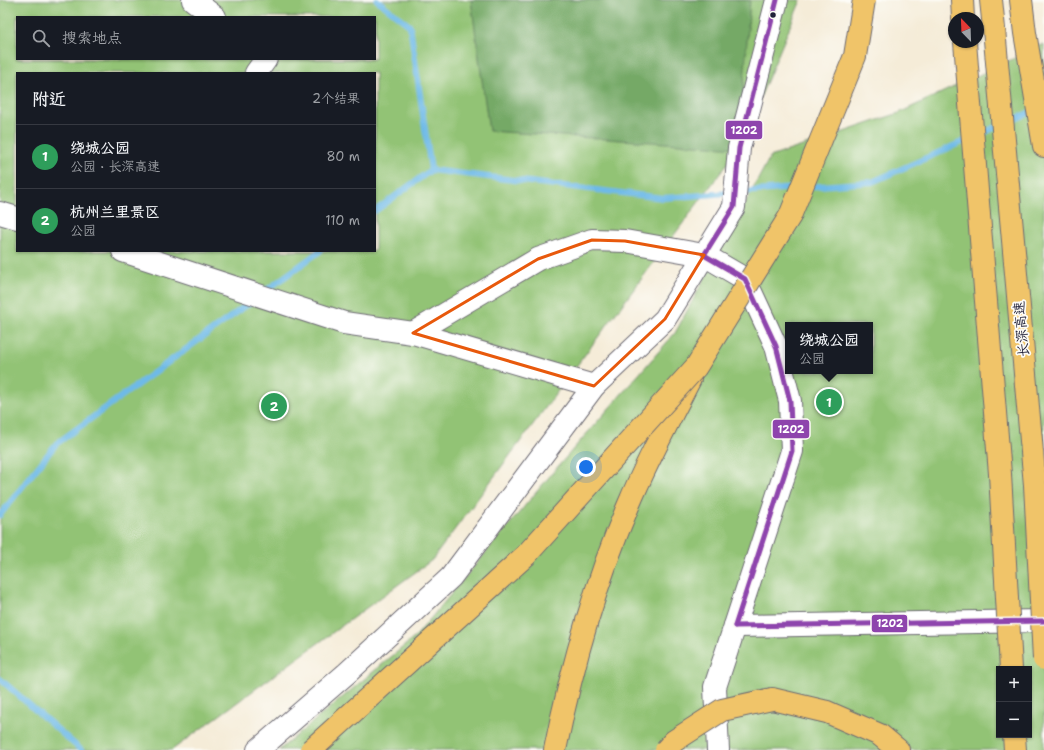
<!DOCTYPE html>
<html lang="zh">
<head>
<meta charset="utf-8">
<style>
	body { margin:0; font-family:"Shantell Sans","LXGW WenKai TC",sans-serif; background:#242831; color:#f1f3f6 }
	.controls { position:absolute; right:12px; bottom:12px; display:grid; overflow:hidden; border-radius:0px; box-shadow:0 1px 3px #0004 }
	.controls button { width:36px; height:36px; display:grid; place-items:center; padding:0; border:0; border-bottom:1px solid #363941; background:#171b24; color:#f1f3f6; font:20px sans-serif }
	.compass { position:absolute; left:948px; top:12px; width:36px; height:36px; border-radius:50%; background:#171b24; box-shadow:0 1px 3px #0004; rotate:337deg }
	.you { position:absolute; left:586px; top:467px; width:14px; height:14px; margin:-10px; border:3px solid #fff; border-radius:50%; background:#1a73e8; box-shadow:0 0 0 6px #1a73e833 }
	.badge { display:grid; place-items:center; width:26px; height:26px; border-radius:50%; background:#1a73e8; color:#fff; font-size:13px; font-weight:700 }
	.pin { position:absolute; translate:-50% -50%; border:2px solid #fff; box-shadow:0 1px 4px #0006 }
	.popup { position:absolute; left:785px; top:322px; width:88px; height:52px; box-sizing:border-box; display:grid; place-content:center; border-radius:0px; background:#171b24; filter:drop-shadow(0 1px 3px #0005); font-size:13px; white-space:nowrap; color:#9ea1a6 }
	.popup b { font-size:15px; color:#f1f3f6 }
	.popup::after { content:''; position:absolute; left:50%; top:100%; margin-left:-8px; border:8px solid transparent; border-top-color:#171b24 }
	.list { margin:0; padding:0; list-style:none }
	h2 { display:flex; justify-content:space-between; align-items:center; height:52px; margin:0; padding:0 16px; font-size:17px }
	h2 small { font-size:13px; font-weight:400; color:#9ea1a6 }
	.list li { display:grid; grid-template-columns:26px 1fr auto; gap:12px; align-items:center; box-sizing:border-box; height:64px; padding:0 16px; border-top:1px solid #363941 }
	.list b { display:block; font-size:15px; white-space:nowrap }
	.list p { margin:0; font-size:13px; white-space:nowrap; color:#9ea1a6 }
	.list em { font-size:13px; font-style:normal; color:#9ea1a6 }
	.icon { flex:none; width:22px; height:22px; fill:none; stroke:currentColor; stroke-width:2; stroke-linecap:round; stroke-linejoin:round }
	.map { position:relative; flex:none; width:1044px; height:750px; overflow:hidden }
	.search { position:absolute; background:#171b24; box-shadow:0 1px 3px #0004; left:16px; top:16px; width:360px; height:44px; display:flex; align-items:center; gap:10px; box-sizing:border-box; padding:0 14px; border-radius:0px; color:#9ea1a6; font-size:15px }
	.panel { position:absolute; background:#171b24; box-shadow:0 1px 3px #0004; left:16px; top:72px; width:360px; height:180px; border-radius:0px }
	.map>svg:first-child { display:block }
	.green { fill:#92c374; stroke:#5a7258; fill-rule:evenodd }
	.forest { fill:#75a966; stroke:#4c6650 }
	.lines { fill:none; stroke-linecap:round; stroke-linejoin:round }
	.stream { stroke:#6ebae7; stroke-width:6 }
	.minor-casing { stroke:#6c6972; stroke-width:24 }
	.highway-casing { stroke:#6c6972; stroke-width:24 }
	.minor { stroke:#fff; stroke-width:22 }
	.highway { stroke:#f0c469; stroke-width:22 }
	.highway-bridge-casing { stroke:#6c6972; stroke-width:24; stroke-linecap:butt }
	.highway-bridge { stroke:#f0c469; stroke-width:22 }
	.bus-1-casing { stroke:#fdfcf7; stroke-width:8 }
	.bus-1 { stroke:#8e44ad; stroke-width:5 }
	.marked { fill:none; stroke:#e8590c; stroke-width:3; stroke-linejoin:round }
	.bus-dot { fill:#22223b; stroke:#fdfcf7; stroke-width:1.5 }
	.labels { text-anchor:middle; stroke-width:3.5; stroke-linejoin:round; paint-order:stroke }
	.street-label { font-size:14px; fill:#22223b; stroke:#fdfcf7 }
	.line-badge { stroke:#fdfcf7; stroke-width:1.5 }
	.badge-label { font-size:11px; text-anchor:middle; font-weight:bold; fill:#fff }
</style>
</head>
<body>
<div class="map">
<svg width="1044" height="750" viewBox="0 0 1044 750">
	<rect width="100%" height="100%" fill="#fdfcf7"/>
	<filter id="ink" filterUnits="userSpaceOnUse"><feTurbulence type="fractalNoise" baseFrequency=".025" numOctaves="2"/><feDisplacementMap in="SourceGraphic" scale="8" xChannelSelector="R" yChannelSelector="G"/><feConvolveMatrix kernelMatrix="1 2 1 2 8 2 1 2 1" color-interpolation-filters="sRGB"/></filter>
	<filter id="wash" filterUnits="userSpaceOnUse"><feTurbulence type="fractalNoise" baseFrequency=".012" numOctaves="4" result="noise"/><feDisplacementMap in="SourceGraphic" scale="16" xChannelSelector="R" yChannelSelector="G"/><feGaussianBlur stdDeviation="0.9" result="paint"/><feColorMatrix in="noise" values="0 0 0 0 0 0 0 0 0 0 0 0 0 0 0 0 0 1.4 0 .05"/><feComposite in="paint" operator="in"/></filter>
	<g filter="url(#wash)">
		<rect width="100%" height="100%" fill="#f5ecd8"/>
		<!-- green -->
		<g class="green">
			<path d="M0 0H801L739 148 432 560 172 750H0ZM17 17H375V59H17ZM17 73H375V251H17Z"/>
			<path d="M1044 44V750H279L415 637 554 471 675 333 770 157 899 113ZM788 325H870V371H788ZM999 669H1029V735H999Z"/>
		</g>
		<!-- forest -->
		<path class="forest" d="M471 0H750L739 148 489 131Z"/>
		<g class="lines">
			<!-- stream -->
			<g class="stream">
				<path d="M377 0 410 26 431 170"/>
				<path d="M1007 123 1035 110"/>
				<path d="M977 136 998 126"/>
				<path d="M807 187 872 182 969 139"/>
				<path d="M375 211 431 170 663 198 796 188"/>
				<path d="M264 292 320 251"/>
				<path d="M0 515 56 444 255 299"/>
				<path d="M0 679 81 750"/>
			</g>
		</g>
	</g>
	<g filter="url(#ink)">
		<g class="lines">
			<!-- minor casing -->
			<g class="minor-casing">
				<g id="minor">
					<path d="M193 0 215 17"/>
					<path d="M256 73 266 59"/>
					<path d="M0 213 17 218"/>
					<path d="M123 251 344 323 413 333 594 386"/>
					<path d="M413 333 538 259 592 240 625 241 704 255 745 279 776 346 790 401 792 451 715 687 718 750"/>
					<path d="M735 626 1044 621"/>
					<path d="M258 750 347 673 451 577 594 386 665 319 734 207 739 148 777 0"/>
				</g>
			</g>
			<!-- highway casing -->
			<g class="highway-casing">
				<g id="highway">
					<path d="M962 0 963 18"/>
					<path d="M991 0 994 29"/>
					<path d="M1021 0 1025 33 1044 146"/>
					<path d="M772 699 827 712 880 735 898 750"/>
					<path d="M1014 735 1015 750"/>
					<path d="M555 750C572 666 595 583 629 504 647 461 669 420 690 379"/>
				</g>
			</g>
			<!-- minor -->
			<use href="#minor" class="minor"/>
			<!-- highway -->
			<use href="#highway" class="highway"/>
			<!-- highway-bridge casing -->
			<g class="highway-bridge-casing">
				<g id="highway-bridge">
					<path d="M994 29 1035 485 1044 659"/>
					<path d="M965 42 1000 474 1011 669"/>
					<path d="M311 750 526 555 696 367 790 216 855 56 864 0"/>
					<path d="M666 750 674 741 722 710 772 699"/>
				</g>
			</g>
			<!-- highway-bridge -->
			<use href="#highway-bridge" class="highway-bridge"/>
			<!-- bus-1 casing -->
			<g class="bus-1-casing">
				<g id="bus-1">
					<path d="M704 255 745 279 776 346 790 401 792 451 735 626"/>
					<path d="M704 255 734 207 739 148 777 0"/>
					<path d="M735 626 1044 621"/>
				</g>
			</g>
			<!-- bus-1 -->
			<use href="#bus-1" class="bus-1"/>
		</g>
	</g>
	<!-- marked area -->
	<path class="marked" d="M592 240 625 241 704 255 665 319 594 386 413 333 538 259Z"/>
	<!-- markers -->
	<circle class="bus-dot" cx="773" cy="15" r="3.5"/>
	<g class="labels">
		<!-- street labels -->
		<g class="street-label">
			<text transform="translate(1021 329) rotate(-95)" y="5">长深高速</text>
		</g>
	</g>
	<g class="line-badge">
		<rect x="725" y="120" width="38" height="20" rx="4" fill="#8e44ad"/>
		<rect x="772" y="419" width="38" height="20" rx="4" fill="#8e44ad"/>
		<rect x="871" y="614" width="37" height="19" rx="4" fill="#8e44ad"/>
	</g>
	<g class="badge-label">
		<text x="744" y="134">1202</text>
		<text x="791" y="433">1202</text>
		<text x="890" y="627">1202</text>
	</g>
</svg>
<div class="controls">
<button>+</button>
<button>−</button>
</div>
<svg class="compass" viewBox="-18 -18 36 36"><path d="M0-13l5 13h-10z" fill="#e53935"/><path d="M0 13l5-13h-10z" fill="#9ea1a6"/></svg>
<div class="you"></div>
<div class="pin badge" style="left:829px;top:402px;background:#2e9e5b">1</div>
<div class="popup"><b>绕城公园</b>公园</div>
<div class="pin badge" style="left:274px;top:406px;background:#2e9e5b">2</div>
<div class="search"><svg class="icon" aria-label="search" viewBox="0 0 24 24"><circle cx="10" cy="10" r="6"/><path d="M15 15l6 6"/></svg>搜索地点</div>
<section class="panel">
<h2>附近<small>2个结果</small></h2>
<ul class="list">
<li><span class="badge" style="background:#2e9e5b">1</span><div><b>绕城公园</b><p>公园 · 长深高速</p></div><em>80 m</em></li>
<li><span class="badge" style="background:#2e9e5b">2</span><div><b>杭州兰里景区</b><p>公园</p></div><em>110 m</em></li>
</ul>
</section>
</div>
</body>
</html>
